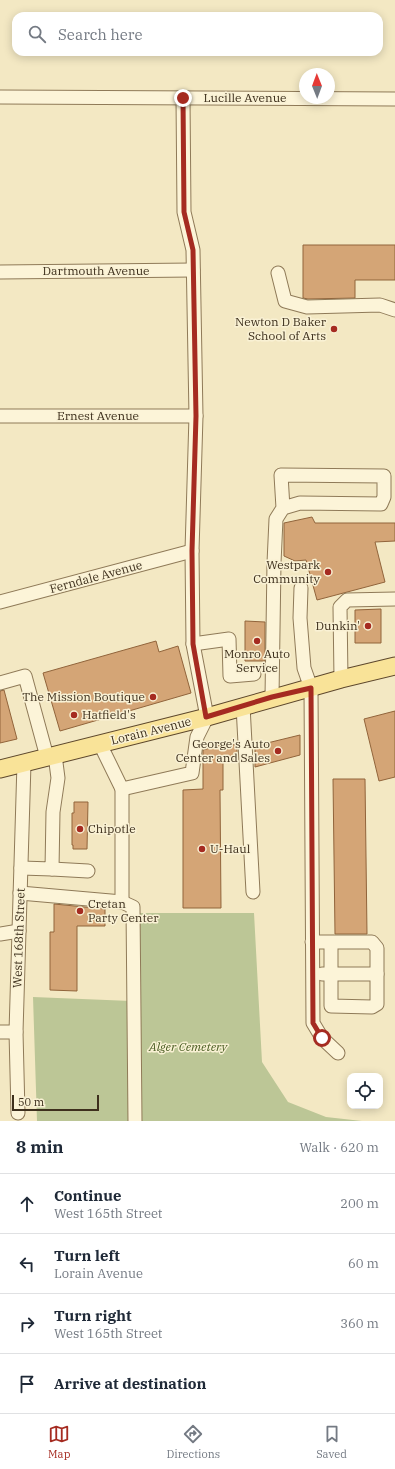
<!DOCTYPE html>
<html lang="en">
<head>
<meta charset="utf-8">
<style>
	body { margin:0; font-family:"IBM Plex Serif",serif; background:#f2f2f3; color:#1f2937 }
	.controls { position:absolute; right:12px; bottom:12px; display:grid; overflow:hidden; border-radius:8px; box-shadow:0 2px 10px #0003 }
	.controls button { width:36px; height:36px; display:grid; place-items:center; padding:0; border:0; border-bottom:1px solid #e0e1e3; background:#fff; color:#1f2937; font:20px sans-serif }
	.compass { position:absolute; left:299px; top:68px; width:36px; height:36px; border-radius:50%; background:#fff; box-shadow:0 2px 10px #0003; rotate:359deg }
	.scale { position:absolute; left:12px; bottom:10px; width:87px; box-sizing:border-box; padding-left:4px; border:2px solid #3e301d; border-top:0; font-size:11px; line-height:14px; white-space:nowrap; color:#3e301d; -webkit-text-stroke:3px #f9f1d4; paint-order:stroke }
	.stop { position:absolute; width:12px; height:12px; margin:-9px; border:3px solid #a52b21; border-radius:50%; background:#fff }
	.stop.end { background:#a52b21; border-color:#fff; box-shadow:0 1px 4px #0008 }
	.list { margin:0; padding:0; list-style:none }
	h2 { display:flex; justify-content:space-between; align-items:center; height:52px; margin:0; padding:0 16px; font-size:17px }
	h2 small { font-size:13px; font-weight:400; color:#747a83 }
	.list li { display:grid; grid-template-columns:26px 1fr auto; gap:12px; align-items:center; box-sizing:border-box; height:60px; padding:0 16px; border-top:1px solid #e0e1e3 }
	.list b { display:block; font-size:15px; white-space:nowrap }
	.list p { margin:0; font-size:13px; white-space:nowrap; color:#747a83 }
	.list em { font-size:13px; font-style:normal; color:#747a83 }
	.icon { flex:none; width:22px; height:22px; fill:none; stroke:currentColor; stroke-width:2; stroke-linecap:round; stroke-linejoin:round }
	.map { position:relative; flex:none; width:395px; height:1121px; overflow:hidden }
	.search { position:absolute; background:#fff; box-shadow:0 2px 10px #0003; left:12px; right:12px; top:12px; height:44px; display:flex; align-items:center; gap:10px; box-sizing:border-box; padding:0 14px; border-radius:12px; color:#747a83; font-size:15px }
	.sheet { height:292px; background:#fff }
	nav { display:flex; justify-content:space-around; align-items:center; box-sizing:border-box; height:56px; border-top:1px solid #e0e1e3; background:#fff; font-size:11px; color:#747a83 }
	nav a { display:grid; justify-items:center; gap:2px }
	nav .on { color:#a52b21 }
	.map>svg:first-child { display:block }
	.cemetery { fill:#bcc696 }
	.building { fill:#d4a576; stroke:#91643b }
	.lines { fill:none; stroke-linecap:round; stroke-linejoin:round }
	.minor-casing { stroke:#8f7a58; stroke-width:15 }
	.major-casing { stroke:#5d472c; stroke-width:19 }
	.minor { stroke:#fcf4d8; stroke-width:13 }
	.major { stroke:#f9e398; stroke-width:17 }
	.route { stroke:#a52b21; stroke-width:5 }
	.poi-dot { fill:#a52b21; stroke:#f9f1d4; stroke-width:1.5 }
	.labels { text-anchor:middle; stroke-width:3; stroke-linejoin:round; paint-order:stroke }
	.street-label { font-size:12px; fill:#3e301d; stroke:#f9f1d4 }
	.poi-label { font-size:12px; fill:#3e301d; stroke:#f9f1d4; text-anchor:end }
	.park-label { font-size:12px; font-style:italic; fill:#495c22; stroke:#f9f1d4 }
</style>
</head>
<body>
<div class="map">
<svg width="395" height="1121" viewBox="0 0 395 1121">
	<rect width="100%" height="100%" fill="#f3e8c3"/>
	<!-- cemetery -->
	<path class="cemetery" d="M132 913H254L262 1062 288 1102 326 1117 362 1121H37L33 997 131 1001Z"/>
	<!-- building -->
	<g class="building">
		<path d="M303 245H395V280H355V298L308 299 303 298Z"/>
		<path d="M312 517 315 523H395V541L375 542 385 582 317 600 306 560 295 561 284 556V523Z"/>
		<path d="M381 609V643H355V610Z"/>
		<path d="M245 621 265 622V661H245Z"/>
		<path d="M156 641 159 652 178 646 191 693 60 731 43 673Z"/>
		<path d="M4 690 17 739 0 743V691Z"/>
		<path d="M395 711V777L379 781 364 719Z"/>
		<path d="M300 735V755L255 767V746Z"/>
		<path d="M224 744 237 745V760L223 759V790H220L221 908H183V790L203 789V750Z"/>
		<path d="M333 779H365L367 934H335Z"/>
		<path d="M74 802H88L87 849H73V845H72V813H74Z"/>
		<path d="M54 904 105 909V926H77V991L50 990V932H54Z"/>
	</g>
	<g class="lines">
		<!-- minor casing -->
		<g class="minor-casing">
			<g id="minor">
				<path d="M0 97 395 99"/>
				<path d="M0 272 193 270"/>
				<path d="M278 273 285 301 307 307 380 305 395 310"/>
				<path d="M0 416H196"/>
				<path d="M301 588 300 618 304 668 311 688 313 1023 322 1038 338 1053"/>
				<path d="M0 602 192 551"/>
				<path d="M193 644 229 639 230 676 254 674"/>
				<path d="M341 679 340 607 347 600 395 599"/>
				<path d="M0 683 25 676 47 757"/>
				<path d="M272 697 274 563 276 519 283 508 281 475 384 476V497L381 504 300 503 283 508"/>
				<path d="M243 706 253 892"/>
				<path d="M100 744 122 789V902"/>
				<path d="M122 789 192 773 197 737 207 717 193 644 192 551 196 416 193 250 184 212 183 98"/>
				<path d="M21 868 52 869 53 812 58 778 55 755"/>
				<path d="M52 869 88 871"/>
				<path d="M20 893 122 902 133 907 135 1121"/>
				<path d="M0 934 19 931"/>
				<path d="M312 942C332 942 352 942 372 942L377 948V1004L372 1007 331 1006V942"/>
				<path d="M322 974H377"/>
				<path d="M0 1032H16"/>
				<path d="M18 1113 16 1032 24 763"/>
			</g>
		</g>
		<!-- major casing -->
		<g class="major-casing">
			<path id="major" d="M0 769 207 717 341 679 395 666"/>
		</g>
		<!-- minor -->
		<use href="#minor" class="minor"/>
		<!-- major -->
		<use href="#major" class="major"/>
	</g>
	<g class="lines">
		<!-- route -->
		<path class="route" d="M183 98 184 212 193 250 196 416 192 551 193 644 206 717 272 697 311 688 313 1023 322 1038"/>
	</g>
	<!-- markers -->
	<g class="poi-dot">
		<circle cx="334" cy="329" r="4"/>
		<circle cx="328" cy="572" r="4"/>
		<circle cx="368" cy="626" r="4"/>
		<circle cx="257" cy="641" r="4"/>
		<circle cx="153" cy="697" r="4"/>
		<circle cx="74" cy="715" r="4"/>
		<circle cx="278" cy="751" r="4"/>
		<circle cx="80" cy="829" r="4"/>
		<circle cx="202" cy="849" r="4"/>
		<circle cx="80" cy="911" r="4"/>
	</g>
	<g class="labels">
		<!-- street labels -->
		<g class="street-label">
			<text x="245" y="102">Lucille Avenue</text>
			<text x="96" y="275">Dartmouth Avenue</text>
			<text x="98" y="420">Ernest Avenue</text>
			<text transform="translate(96 577) rotate(-15)" y="4">Ferndale Avenue</text>
			<text transform="translate(151 731) rotate(-14)" y="4">Lorain Avenue</text>
			<text transform="translate(19 938) rotate(-88)" y="4">West 168th Street</text>
		</g>
		<!-- poi labels -->
		<g class="poi-label">
			<text x="326" y="326">Newton D Baker<tspan x="326" dy="14">School of Arts</tspan></text>
			<text x="320" y="569">Westpark<tspan x="320" dy="14">Community</tspan></text>
			<text x="360" y="630">Dunkin'</text>
			<text x="257" y="658" text-anchor="middle">Monro Auto<tspan x="257" dy="14">Service</tspan></text>
			<text x="145" y="701">The Mission Boutique</text>
			<text x="82" y="719" text-anchor="start">Hatfield's</text>
			<text x="270" y="748">George's Auto<tspan x="270" dy="14">Center and Sales</tspan></text>
			<text x="88" y="833" text-anchor="start">Chipotle</text>
			<text x="210" y="853" text-anchor="start">U-Haul</text>
			<text x="88" y="908" text-anchor="start">Cretan<tspan x="88" dy="14">Party Center</tspan></text>
		</g>
		<!-- park labels -->
		<g class="park-label">
			<text x="188" y="1051">Alger Cemetery</text>
		</g>
	</g>
</svg>
<div class="controls">
<button><svg class="icon" aria-label="locate" viewBox="0 0 24 24"><circle cx="12" cy="12" r="6"/><path d="M12 2v4M12 18v4M2 12h4M18 12h4"/></svg></button>
</div>
<svg class="compass" viewBox="-18 -18 36 36"><path d="M0-13l5 13h-10z" fill="#e53935"/><path d="M0 13l5-13h-10z" fill="#747a83"/></svg>
<div class="scale">50 m</div>
<div class="stop" style="left:322px;top:1038px"></div>
<div class="stop end" style="left:183px;top:98px"></div>
<div class="search"><svg class="icon" aria-label="search" viewBox="0 0 24 24"><circle cx="10" cy="10" r="6"/><path d="M15 15l6 6"/></svg>Search here</div>
</div>
<section class="sheet">
<h2>8 min<small>Walk · 620 m</small></h2>
<ul class="list">
<li><svg class="icon" aria-label="ahead" viewBox="0 0 24 24"><path d="M12 20V5M6 11l6-6 6 6"/></svg><div><b>Continue</b><p>West 165th Street</p></div><em>200 m</em></li>
<li><svg class="icon" aria-label="left" viewBox="0 0 24 24"><path d="M17 20v-9H6M10 6l-5 5 5 5"/></svg><div><b>Turn left</b><p>Lorain Avenue</p></div><em>60 m</em></li>
<li><svg class="icon" aria-label="right" viewBox="0 0 24 24"><path d="M7 20v-9h11M14 6l5 5-5 5"/></svg><div><b>Turn right</b><p>West 165th Street</p></div><em>360 m</em></li>
<li><svg class="icon" aria-label="arrive" viewBox="0 0 24 24"><path d="M6 21V4h12l-3 4 3 4H6"/></svg><div><b>Arrive at destination</b></div></li>
</ul>
</section>
<nav>
<a class="on"><svg class="icon" aria-label="map" viewBox="0 0 24 24"><path d="M3 6l6-2 6 2 6-2v14l-6 2-6-2-6 2zM9 4v14M15 6v14"/></svg>Map</a>
<a><svg class="icon" aria-label="directions" viewBox="0 0 24 24"><path d="M12 3l9 9-9 9-9-9zM9 14v-3h6M13 9l2 2-2 2"/></svg>Directions</a>
<a><svg class="icon" aria-label="saved" viewBox="0 0 24 24"><path d="M7 4h10v16l-5-4-5 4z"/></svg>Saved</a>
</nav>
</body>
</html>
